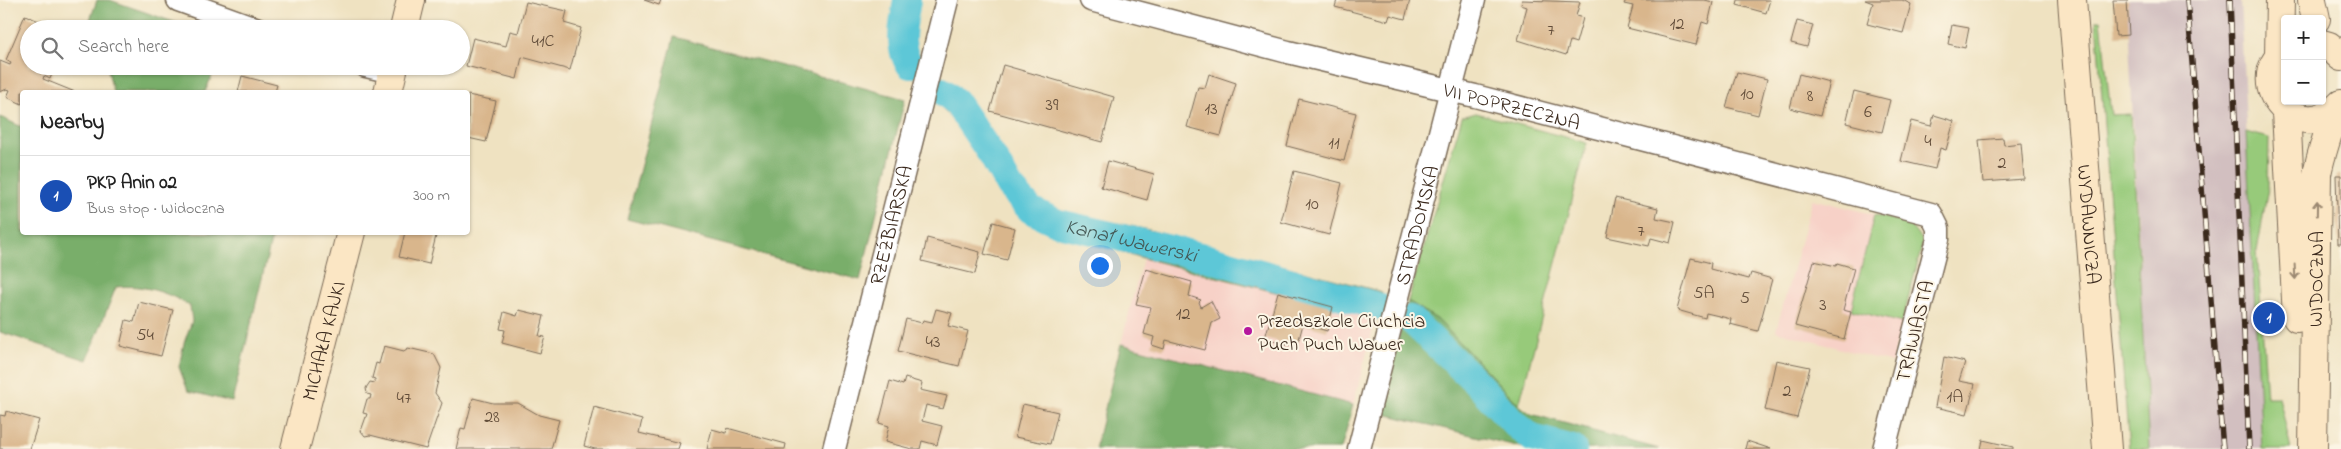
<!DOCTYPE html>
<html lang="en">
<head>
<meta charset="utf-8">
<style>
	body { margin:0; font-family:"Indie Flower",sans-serif; background:#f6f6f6; color:#222 }
	.controls { position:absolute; right:15px; top:15px; display:grid; overflow:hidden; border-radius:5px; box-shadow:0 1px 4px #0004 }
	.controls button { width:45px; height:45px; display:grid; place-items:center; padding:0; border:0; border-bottom:1px solid #e0e0e0; background:#fff; color:#222; font:25px sans-serif }
	.you { position:absolute; left:1099px; top:265px; width:18px; height:18px; margin:-12px; border:4px solid #fff; border-radius:50%; background:#1a73e8; box-shadow:0 0 0 8px #1a73e833 }
	.badge { display:grid; place-items:center; width:32px; height:32px; border-radius:50%; background:#0f766e; color:#fff; font-size:16px; font-weight:700 }
	.pin { position:absolute; translate:-50% -50%; border:2px solid #fff; box-shadow:0 1px 5px #0006 }
	.list { margin:0; padding:0; list-style:none }
	h2 { display:flex; justify-content:space-between; align-items:center; height:65px; margin:0; padding:0 20px; font-size:21px }
	h2 small { font-size:16px; font-weight:400; color:#767676 }
	.list li { display:grid; grid-template-columns:32px 1fr auto; gap:15px; align-items:center; box-sizing:border-box; height:80px; padding:0 20px; border-top:1px solid #e0e0e0 }
	.list b { display:block; font-size:19px; white-space:nowrap }
	.list p { margin:0; font-size:16px; white-space:nowrap; color:#767676 }
	.list em { font-size:16px; font-style:normal; color:#767676 }
	.icon { flex:none; width:28px; height:28px; fill:none; stroke:currentColor; stroke-width:2; stroke-linecap:round; stroke-linejoin:round }
	.map { position:relative; flex:none; width:2341px; height:449px; overflow:hidden }
	.search { position:absolute; background:#fff; box-shadow:0 1px 4px #0004; left:20px; top:20px; width:450px; height:55px; display:flex; align-items:center; gap:12px; box-sizing:border-box; padding:0 18px; border-radius:28px; color:#767676; font-size:19px }
	.panel { position:absolute; background:#fff; box-shadow:0 1px 4px #0004; left:20px; top:90px; width:450px; height:145px; border-radius:5px }
	.map>svg:first-child { display:block }
	.built { fill:#f7d1c7 }
	.industrial { fill:#d2bfc0 }
	.green { fill:#97ca7a; stroke:#697a4c }
	.forest { fill:#79ae6a; stroke:#5a6c44 }
	.lines { fill:none; stroke-linecap:round; stroke-linejoin:round }
	.canal { stroke:#5dc7d7; stroke-width:28 }
	.building { fill:#d9b68c }
	.street-casing { stroke:#7a6a57; stroke-width:25 }
	.secondary-casing { stroke:#7a6a57; stroke-width:30 }
	.street { stroke:#fff; stroke-width:22 }
	.secondary { stroke:#fbe6c4; stroke-width:28 }
	.rail-casing { stroke:#3b2a1e; stroke-width:5.5 }
	.rail { stroke:#fcf5e5; stroke-width:4; stroke-dasharray:11; stroke-linecap:butt }
	.oneway { stroke:#9b8871 }
	.poi-dot { fill:#b5179e; stroke:#fcf5e5; stroke-width:2 }
	.labels { text-anchor:middle; stroke-width:4; stroke-linejoin:round; paint-order:stroke }
	.number-label { font-size:18px; fill:#624d3a }
	.street-label { font-size:20px; fill:#3b2a1e; stroke:#fcf5e5 }
	.poi-label { font-size:20px; fill:#3b2a1e; stroke:#fcf5e5; text-anchor:start }
	.water-label { font-size:21px; font-style:italic; fill:#455956; stroke:#fcf5e5 }
</style>
</head>
<body>
<div class="map">
<svg width="2341" height="449" viewBox="0 0 2341 449">
	<rect width="100%" height="100%" fill="#fcf5e5"/>
	<filter id="ink" filterUnits="userSpaceOnUse"><feTurbulence type="fractalNoise" baseFrequency=".02" numOctaves="2"/><feDisplacementMap in="SourceGraphic" scale="10" xChannelSelector="R" yChannelSelector="G"/><feConvolveMatrix kernelMatrix="1 2 1 2 8 2 1 2 1" color-interpolation-filters="sRGB"/></filter>
	<filter id="wash" filterUnits="userSpaceOnUse"><feTurbulence type="fractalNoise" baseFrequency=".0096" numOctaves="4" result="noise"/><feDisplacementMap in="SourceGraphic" scale="20" xChannelSelector="R" yChannelSelector="G"/><feGaussianBlur stdDeviation="1.12" result="paint"/><feColorMatrix in="noise" values="0 0 0 0 0 0 0 0 0 0 0 0 0 0 0 0 0 1.4 0 .05"/><feComposite in="paint" operator="in"/></filter>
	<g filter="url(#wash)">
		<rect width="100%" height="100%" fill="#efe2c1"/>
		<!-- built -->
		<g class="built">
			<path d="M1812 199 1908 223 1923 242 1892 363 1776 331Z"/>
			<path d="M1143 258 1376 318 1353 405 1121 344Z"/>
		</g>
		<!-- industrial -->
		<path class="industrial" d="M2127 0H2240L2262 449H2149Z"/>
		<!-- green -->
		<g class="green">
			<path d="M2096 20H2101L2111 115 2131 114 2149 449H2129Z"/>
			<path d="M1476 113 1587 143 1519 405 1438 320 1408 301 1462 117Z"/>
			<path d="M2246 132 2269 138 2268 188 2257 251 2267 397H2279L2291 449H2262Z"/>
			<path d="M1874 215 1908 223 1923 242 1902 323 1851 310Z"/>
		</g>
		<!-- forest -->
		<g class="forest">
			<path d="M97 0H110L194 29H90L89 23Z"/>
			<path d="M674 37 905 99 860 280 627 219Z"/>
			<path d="M107 66H216L205 92H113Z"/>
			<path d="M945 84 984 127 1019 182 1038 200 1066 212 1149 230 1382 292 1376 318 1143 258 1057 232 1041 225 1026 216 996 173 940 105Z"/>
			<path d="M0 117 22 127V232L273 233 232 402 188 391 179 367 184 343 192 321 190 306C168 292 142 284 116 287L87 360 0 332Z"/>
			<path d="M1408 301 1438 320 1519 405 1531 414 1659 449H1529L1380 413Z"/>
			<path d="M1121 344 1353 405 1341 449H1095Z"/>
		</g>
		<g class="lines">
			<!-- canal -->
			<g class="canal">
				<path d="M907 0C904 22 896 46 910 65"/>
				<path id="s1" d="M942 91 955 101 993 157 1009 186 1031 210 1058 223 1204 257 1377 306"/>
				<path d="M1410 319 1473 379 1516 425 1532 438 1573 449"/>
			</g>
		</g>
		<g id="blocks">
			<!-- building -->
			<g class="building">
				<path d="M644 0H661L659 5Z"/>
				<path d="M1337 0H1410L1405 19 1390 15 1388 21 1335 7Z"/>
				<path d="M1522 0 1580 2 1576 16 1583 18 1576 43 1570 41 1566 55 1518 40 1527 7 1521 5Z"/>
				<path d="M1626 0H1705L1713 2 1708 24 1702 22 1696 45 1627 28 1633 6 1624 4Z"/>
				<path d="M1738 0H1770L1766 13 1737 5Z"/>
				<path d="M1865 0H1902L1911 4 1903 33 1867 24 1873 3Z"/>
				<path d="M2113 0H2127L2129 35 2116 36Z"/>
				<path d="M526 2 567 11 564 23 581 28 570 70 522 57 517 79 466 66 473 38 506 46 510 31 518 33Z"/>
				<path d="M25 15 57 29H29V66H55L50 79 44 76 43 79 75 92H22V104L7 97 10 90 7 89 0 92V61L10 65 11 63 6 60Z"/>
				<path d="M1797 21 1813 25 1807 47 1791 43Z"/>
				<path d="M1952 25 1969 28 1965 48 1948 44Z"/>
				<path d="M1003 65 1114 97 1102 142 990 111Z"/>
				<path d="M1737 72 1767 79 1758 115 1726 107Z"/>
				<path d="M1209 74 1236 83 1221 136 1187 127 1198 87 1205 88Z"/>
				<path d="M1799 74 1829 82 1820 116 1790 108Z"/>
				<path d="M242 76 277 85 275 92H238Z"/>
				<path d="M1854 91 1890 100 1882 132 1846 123Z"/>
				<path d="M468 95 496 101 486 142 468 138Z"/>
				<path d="M1299 99 1356 113 1344 161 1287 146Z"/>
				<path d="M1934 115 1954 121 1946 150 1940 148 1935 169 1901 161 1911 121 1931 126Z"/>
				<path d="M2003 138 2004 145 2021 143 2024 179 1983 182 1979 140Z"/>
				<path d="M1108 161 1154 174 1147 200 1101 187Z"/>
				<path d="M1294 171 1342 183 1329 235 1281 222Z"/>
				<path d="M2336 175H2341V244H2338Z"/>
				<path d="M1615 198 1658 208 1656 218 1675 222 1670 243 1651 238 1649 246 1607 237Z"/>
				<path d="M993 222 1015 228 1007 260 984 254Z"/>
				<path d="M405 232H437L429 264 399 257Z"/>
				<path d="M927 238 980 252 975 274 922 261Z"/>
				<path d="M1691 258 1711 263 1710 269 1749 279 1751 273 1772 279 1758 331 1730 324 1731 319 1719 316 1706 313 1705 318 1677 310Z"/>
				<path d="M1814 261 1836 266 1837 263 1854 268 1843 310 1851 312 1844 339 1795 326Z"/>
				<path d="M1146 269 1192 282 1189 296 1201 300 1199 302 1201 307 1211 301 1220 319 1212 323 1205 350 1166 340 1164 349 1152 345 1154 337 1144 334 1151 307 1136 304Z"/>
				<path d="M1278 292 1333 307 1327 331 1303 324 1297 347 1265 338Z"/>
				<path d="M139 302 173 310 161 356 120 346 126 320 134 322Z"/>
				<path d="M936 309 952 313 948 326 968 331 959 366 898 351 906 319 922 323 923 320 932 322Z"/>
				<path d="M519 310 544 316 539 336 545 337 540 353 502 343 505 330 500 329 504 312 517 316Z"/>
				<path d="M384 346 404 351 408 348 434 354 441 368 435 393 442 403 426 449 370 435 365 436 361 431 367 414 363 413 367 399H370L371 395 367 394 366 388 370 382 375 383V379L372 378 376 363 379 364Z"/>
				<path d="M1944 357 1965 362 1959 381 1975 384 1967 414 1935 407Z"/>
				<path d="M1776 360 1810 367 1797 418 1765 410Z"/>
				<path d="M905 378 922 383 920 390 947 396 943 409 926 405 922 421 942 426 937 445 922 441 920 449H912L885 442 889 426 879 423 890 381 903 385Z"/>
				<path d="M473 398 493 403H518L539 415 559 420 551 449H456L461 428 465 429Z"/>
				<path d="M1023 404 1058 412 1050 444 1015 437Z"/>
				<path d="M594 407 642 420 639 433 680 443 678 449H595L584 446Z"/>
				<path d="M6 411 39 420 30 449H0V415L5 416Z"/>
				<path d="M727 428 786 444 785 449H707L712 429 726 433Z"/>
				<path d="M1983 440 2013 447V449H1981Z"/>
				<path d="M1747 441 1771 449H1745Z"/>
			</g>
		</g>
	</g>
	<g filter="url(#ink)">
		<use href="#blocks" fill-opacity="0" stroke="#7a6a57" stroke-width="1"/>
		<g class="lines">
			<!-- street casing -->
			<g class="street-casing">
				<g id="street">
					<path d="M178 0 258 29"/>
					<path id="s2" d="M1091 0 1288 52 1475 96 1931 214 1938 228V239L1884 449"/>
					<path d="M366 66 393 72"/>
					<path id="s3" d="M834 449 947 0"/>
					<path id="s4" d="M1359 449 1474 0"/>
				</g>
			</g>
			<!-- secondary casing -->
			<g class="secondary-casing">
				<g id="secondary">
					<path id="s5" d="M2072 0 2107 449"/>
					<path d="M2312 0 2316 19"/>
					<path d="M404 29 411 0"/>
					<path d="M2322 44 2329 46 2341 57"/>
					<path d="M2285 52C2244 83 2300 149 2341 104"/>
					<path d="M2279 56 2280 0"/>
					<path d="M388 92 394 66"/>
					<path d="M2286 112 2297 318"/>
					<path id="s6" d="M295 449 351 232"/>
					<path id="s7" d="M2313 449 2317 174C2321 153 2329 133 2334 112"/>
				</g>
			</g>
			<!-- street -->
			<use href="#street" class="street"/>
			<!-- secondary -->
			<use href="#secondary" class="secondary"/>
			<!-- rail casing -->
			<g class="rail-casing">
				<g id="rail">
					<path d="M2187 0 2223 449"/>
					<path d="M2230 0 2249 449"/>
				</g>
			</g>
			<!-- rail -->
			<use href="#rail" class="rail"/>
		</g>
		<!-- one-way arrows -->
		<defs><path id="oneway-shaft" d="M-6 0H5M1.5-3L5.5 0L1.5 3" fill="none" stroke-width="1.6" stroke-linecap="round" stroke-linejoin="round" transform="scale(1.25)"/></defs>
		<g class="oneway">
			<use href="#oneway-shaft" transform="translate(2317 208) rotate(-89)"/>
			<use href="#oneway-shaft" transform="translate(2295 272) rotate(87)"/>
		</g>
	</g>
	<!-- markers -->
	<circle class="poi-dot" cx="1248" cy="331" r="5"/>
	<g class="labels">
		<!-- number labels -->
		<g class="number-label">
			<text x="1677" y="29">12</text>
			<text x="1551" y="35">7</text>
			<text x="543" y="46">41C</text>
			<text x="1747" y="99">10</text>
			<text x="1810" y="101">8</text>
			<text x="1052" y="110">39</text>
			<text x="1211" y="114">13</text>
			<text x="1868" y="117">6</text>
			<text x="1928" y="146">4</text>
			<text x="1334" y="148">11</text>
			<text x="2002" y="168">2</text>
			<text x="1312" y="209">10</text>
			<text x="1641" y="236">7</text>
			<text x="1704" y="298">5A</text>
			<text x="1745" y="303">5</text>
			<text x="1823" y="310">3</text>
			<text x="1183" y="319">12</text>
			<text x="145" y="340">54</text>
			<text x="933" y="347">43</text>
			<text x="1787" y="396">2</text>
			<text x="1955" y="402">1A</text>
			<text x="404" y="403">47</text>
			<text x="492" y="422">28</text>
		</g>
		<!-- street labels -->
		<g class="street-label">
			<text dy="7" stroke="none"><textPath href="#s2" startOffset="434">VII POPRZECZNA</textPath></text>
			<text dy="7" stroke="none"><textPath href="#s3" startOffset="231">RZEŹBIARSKA</textPath></text>
			<text dy="7" stroke="none"><textPath href="#s5" startOffset="225">WYDAWNICZA</textPath></text>
			<text dy="7" stroke="none"><textPath href="#s4" startOffset="231">STRADOMSKA</textPath></text>
			<text dy="7" stroke="none"><textPath href="#s7" startOffset="170">WIDOCZNA</textPath></text>
			<text transform="translate(1914 331) rotate(-76)" y="7">TRAWIASTA</text>
			<text dy="7" stroke="none"><textPath href="#s6" startOffset="112">MICHAŁA KAJKI</textPath></text>
		</g>
		<!-- poi labels -->
		<g class="poi-label">
			<text x="1258" y="327">Przedszkole Ciuchcia<tspan x="1258" dy="23">Puch Puch Wawer</tspan></text>
		</g>
		<!-- water labels -->
		<g class="water-label">
			<text dy="7" stroke="none"><textPath href="#s1" startOffset="255">Kanał Wawerski</textPath></text>
		</g>
	</g>
</svg>
<div class="controls">
<button>+</button>
<button>−</button>
</div>
<div class="you"></div>
<div class="pin badge" style="left:2269px;top:318px;background:#1a4fb4">1</div>
<div class="search"><svg class="icon" aria-label="search" viewBox="0 0 24 24"><circle cx="10" cy="10" r="6"/><path d="M15 15l6 6"/></svg>Search here</div>
<section class="panel">
<h2>Nearby<small></small></h2>
<ul class="list">
<li><span class="badge" style="background:#1a4fb4">1</span><div><b>PKP Anin 02</b><p>Bus stop · Widoczna</p></div><em>300 m</em></li>
</ul>
</section>
</div>
</body>
</html>
